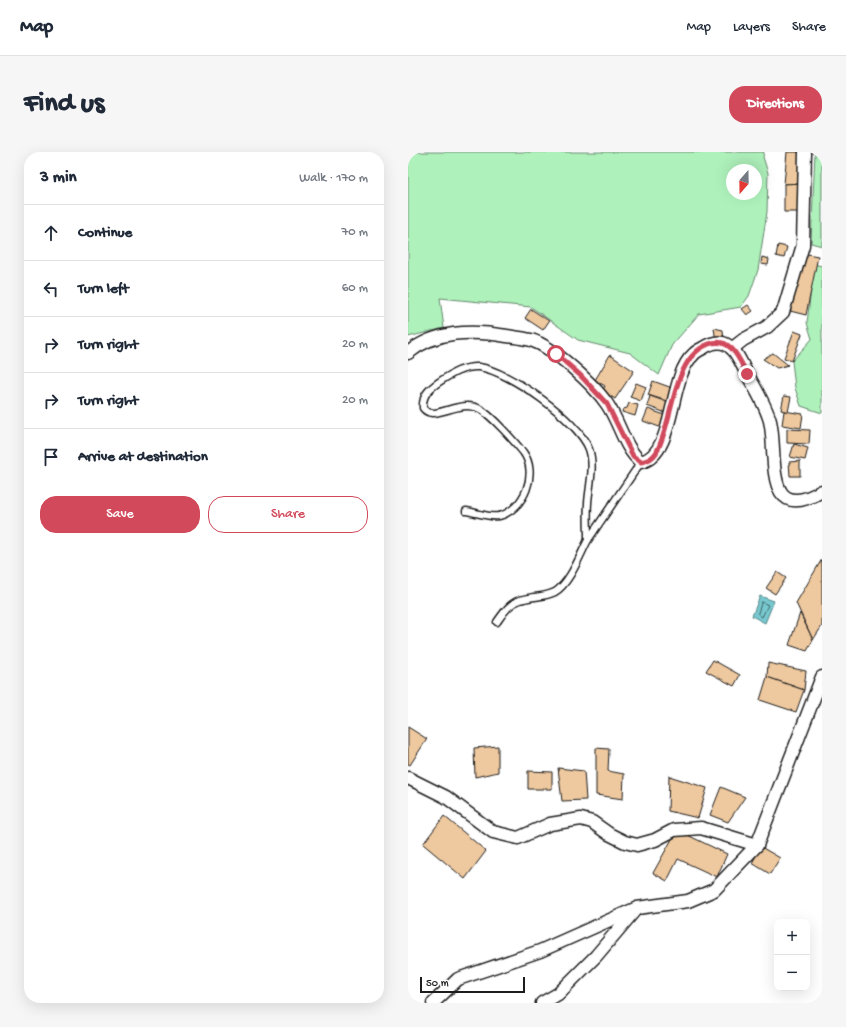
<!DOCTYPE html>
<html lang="en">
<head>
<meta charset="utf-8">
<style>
	body { margin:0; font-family:"Gochi Hand",sans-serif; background:#f6f6f7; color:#1f2937 }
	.controls { position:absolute; right:12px; bottom:12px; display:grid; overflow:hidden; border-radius:8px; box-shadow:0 4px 16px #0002 }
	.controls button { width:36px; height:36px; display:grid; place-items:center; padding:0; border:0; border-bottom:1px solid #e0e1e3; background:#fff; color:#1f2937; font:20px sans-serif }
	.compass { position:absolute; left:318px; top:12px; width:36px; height:36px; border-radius:50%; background:#fff; box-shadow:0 4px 16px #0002; rotate:200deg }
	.scale { position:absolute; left:12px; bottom:10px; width:105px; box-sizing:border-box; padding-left:4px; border:2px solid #1c1c1c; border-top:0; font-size:11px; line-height:14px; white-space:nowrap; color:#1c1c1c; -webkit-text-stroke:3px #fff; paint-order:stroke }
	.stop { position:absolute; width:12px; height:12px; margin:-9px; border:3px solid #d1495b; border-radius:50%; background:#fff }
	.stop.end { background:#d1495b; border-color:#fff; box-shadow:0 1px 4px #0008 }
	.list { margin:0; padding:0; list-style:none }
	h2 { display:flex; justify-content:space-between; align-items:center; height:52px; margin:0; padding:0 16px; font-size:17px }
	h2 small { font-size:13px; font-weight:400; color:#747a83 }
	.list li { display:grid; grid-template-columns:26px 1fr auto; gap:12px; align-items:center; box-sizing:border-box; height:56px; padding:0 16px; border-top:1px solid #e0e1e3 }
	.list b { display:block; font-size:15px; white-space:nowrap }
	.list em { font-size:13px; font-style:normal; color:#747a83 }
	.actions { display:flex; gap:8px; padding:12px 16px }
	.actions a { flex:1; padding:9px 0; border:1px solid #d1495b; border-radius:16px; text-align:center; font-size:14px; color:#d1495b }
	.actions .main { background:#d1495b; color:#fff }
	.icon { flex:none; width:22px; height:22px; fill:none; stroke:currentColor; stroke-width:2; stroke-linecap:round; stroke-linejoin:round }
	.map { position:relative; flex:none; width:414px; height:851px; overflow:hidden; border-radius:16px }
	header { display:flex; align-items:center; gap:24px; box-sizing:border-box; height:56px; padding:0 20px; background:#fff; border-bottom:1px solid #e0e1e3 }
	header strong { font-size:19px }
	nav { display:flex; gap:22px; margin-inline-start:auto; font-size:14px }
	.intro { display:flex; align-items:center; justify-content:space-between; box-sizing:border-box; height:96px; padding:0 24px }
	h1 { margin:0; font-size:28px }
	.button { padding:10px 18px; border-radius:16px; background:#d1495b; color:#fff; font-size:14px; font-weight:700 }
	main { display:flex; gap:24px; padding:0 24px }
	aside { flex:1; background:#fff; border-radius:16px; box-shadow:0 4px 16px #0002 }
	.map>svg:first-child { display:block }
	.green { fill:#aef1bb; stroke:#65866c; fill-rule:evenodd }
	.water { fill:#77c9cf; stroke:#538487 }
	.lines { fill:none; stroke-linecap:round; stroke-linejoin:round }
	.shore { stroke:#406164; stroke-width:1 }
	.building { fill:#eec89e; stroke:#1c1c1c }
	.service-casing { stroke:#1c1c1c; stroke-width:9 }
	.minor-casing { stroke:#1c1c1c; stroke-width:15 }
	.service { stroke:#fff; stroke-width:6 }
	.minor { stroke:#fff; stroke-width:12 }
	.route { stroke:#d1495b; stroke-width:5 }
</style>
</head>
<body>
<header>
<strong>Map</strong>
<nav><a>Map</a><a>Layers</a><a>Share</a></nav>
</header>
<div class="intro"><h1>Find us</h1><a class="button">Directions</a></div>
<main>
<aside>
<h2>3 min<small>Walk · 170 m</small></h2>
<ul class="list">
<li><svg class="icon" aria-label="ahead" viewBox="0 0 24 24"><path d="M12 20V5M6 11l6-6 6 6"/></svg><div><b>Continue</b></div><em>70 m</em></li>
<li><svg class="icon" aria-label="left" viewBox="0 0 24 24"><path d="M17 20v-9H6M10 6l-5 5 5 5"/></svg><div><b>Turn left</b></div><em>60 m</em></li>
<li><svg class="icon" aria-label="right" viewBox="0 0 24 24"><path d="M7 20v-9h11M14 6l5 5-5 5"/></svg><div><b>Turn right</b></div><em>20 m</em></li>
<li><svg class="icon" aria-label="right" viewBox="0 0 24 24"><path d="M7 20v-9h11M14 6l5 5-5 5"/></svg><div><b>Turn right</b></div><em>20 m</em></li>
<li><svg class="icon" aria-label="arrive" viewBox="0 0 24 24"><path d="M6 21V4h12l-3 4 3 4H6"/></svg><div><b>Arrive at destination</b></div></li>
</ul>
<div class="actions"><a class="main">Save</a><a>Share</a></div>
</aside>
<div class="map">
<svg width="414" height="851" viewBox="0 0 414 851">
	<rect width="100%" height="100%" fill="#fff"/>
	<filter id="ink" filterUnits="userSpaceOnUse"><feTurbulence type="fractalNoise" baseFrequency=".025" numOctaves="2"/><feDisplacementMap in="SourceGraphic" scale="8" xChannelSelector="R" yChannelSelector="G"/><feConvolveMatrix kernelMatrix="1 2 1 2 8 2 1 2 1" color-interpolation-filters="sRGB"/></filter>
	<g filter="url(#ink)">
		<!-- green -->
		<g class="green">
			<path d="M0 0H356L355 5 360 21 359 60 350 118 341 144 333 155 291 162 264 193 251 223 222 201 170 188 123 155 32 146 36 176 0 185ZM324 18H348V42H324Z"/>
			<path d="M407 0H414V94L403 91Z"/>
			<path d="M406 112 414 114V261L393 254 387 236 384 209 404 187 399 171Z"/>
		</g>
		<!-- water -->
		<path class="water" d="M352 444 366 449 357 471 344 464Z"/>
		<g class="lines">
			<!-- shore -->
			<path class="shore" d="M354 450 360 453 354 465 350 462Z"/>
		</g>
		<!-- building -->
		<g class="building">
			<path d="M379 0H395V31L376 32Z"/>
			<path d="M395 31V60H376V32Z"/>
			<path d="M370 93 379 95 376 106 368 104Z"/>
			<path d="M394 101 410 104 398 163 382 159Z"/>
			<path d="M354 105 361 107 360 113 353 112Z"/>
			<path d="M340 153 345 159 339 163 334 157Z"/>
			<path d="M123 157 141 169 135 178 117 166Z"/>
			<path d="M306 176 315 178 316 188 308 189Z"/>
			<path d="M386 179 394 182 384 209 376 206Z"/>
			<path d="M365 201 380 213 369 216 355 207Z"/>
			<path d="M202 203 226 219 207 247 194 239 197 234 187 228Z"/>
			<path d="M245 229 267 237 262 250 240 243Z"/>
			<path d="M228 231 238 235 233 249 222 245Z"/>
			<path d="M242 244 262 251 258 261 239 254Z"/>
			<path d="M376 244 383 245 380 260 373 258Z"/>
			<path d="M221 251 230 253 227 264 214 260 215 257 219 256Z"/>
			<path d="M240 257 259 264 254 276 235 269Z"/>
			<path d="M376 259 395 262 393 276 374 273Z"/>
			<path d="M379 277 402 278 401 292 379 291Z"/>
			<path d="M386 292 400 296 397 308 382 305Z"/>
			<path d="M392 309V324H382L381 310Z"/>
			<path d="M414 407V474L405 488 388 451Z"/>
			<path d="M369 420 378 426 367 442 358 436Z"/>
			<path d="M392 461 405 488 399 499 381 493Z"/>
			<path d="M305 508 332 523 326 534 298 519Z"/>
			<path d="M360 511 398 519 396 538 359 525Z"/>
			<path d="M359 525 396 538 388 560 352 548Z"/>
			<path d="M0 575 19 587 2 613 0 612Z"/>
			<path d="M90 594V620L67 625 66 596Z"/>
			<path d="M188 596 201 597 200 619 216 622 215 647 188 643Z"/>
			<path d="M150 616 176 619 178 648 154 649Z"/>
			<path d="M120 619 144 620V637H120Z"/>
			<path d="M261 624 299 636 290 666 260 659Z"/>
			<path d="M313 635 337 645 320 670 302 663Z"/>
			<path d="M36 664 78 699 57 727 15 692Z"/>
			<path d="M269 678 319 702 309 725 270 707 259 729 245 721Z"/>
			<path d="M353 695 372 706 362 722 344 711Z"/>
		</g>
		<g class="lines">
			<!-- service casing -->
			<g class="service-casing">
				<g id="service">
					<path d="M58 359C67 360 82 366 91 364 116 358 131 321 115 300 106 289 84 264 72 257 50 246 26 271 15 256 14 243 21 237 31 230 43 222 56 214 71 215 101 219 170 268 181 297 187 314 181 335 180 351 179 363 180 376 180 388L233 310"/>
					<path d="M89 470C96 460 103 449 116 447 127 444 137 445 147 440 162 431 172 403 180 388"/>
				</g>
			</g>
			<!-- minor casing -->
			<g class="minor-casing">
				<g id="minor">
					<path d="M325 196 335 188 359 175 375 160 395 93 397 0"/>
					<path d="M0 201C28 178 64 178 99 184 106 185 115 186 123 188 145 195 186 233 199 252 212 271 216 296 233 310 268 302 260 225 285 203 287 200 291 198 295 196 301 192 307 189 315 191 327 195 331 207 337 218 346 235 357 251 362 269 370 301 354 374 414 339"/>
					<path d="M0 626 38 645 85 680 110 686 142 672 173 667 184 670 201 682 217 690 229 693 247 688 266 678 293 676 349 693"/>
					<path d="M25 851 50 827 132 799 229 756 280 749 306 738 349 693 414 525"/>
					<path d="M134 851 150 842 188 804 227 758"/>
				</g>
			</g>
			<!-- service -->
			<use href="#service" class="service"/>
			<!-- minor -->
			<use href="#minor" class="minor"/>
		</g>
	</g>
	<g class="lines" filter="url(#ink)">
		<!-- route -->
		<path class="route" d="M148 202 172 223 199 252 225 304 233 310C239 309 244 307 248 301 266 270 263 206 301 192 323 184 331 207 339 222"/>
	</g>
</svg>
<div class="controls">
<button>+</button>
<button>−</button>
</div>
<svg class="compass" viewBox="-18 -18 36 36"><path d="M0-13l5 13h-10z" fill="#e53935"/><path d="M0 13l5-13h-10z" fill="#747a83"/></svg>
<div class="scale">50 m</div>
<div class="stop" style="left:148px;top:202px"></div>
<div class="stop end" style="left:339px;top:222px"></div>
</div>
</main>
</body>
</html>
